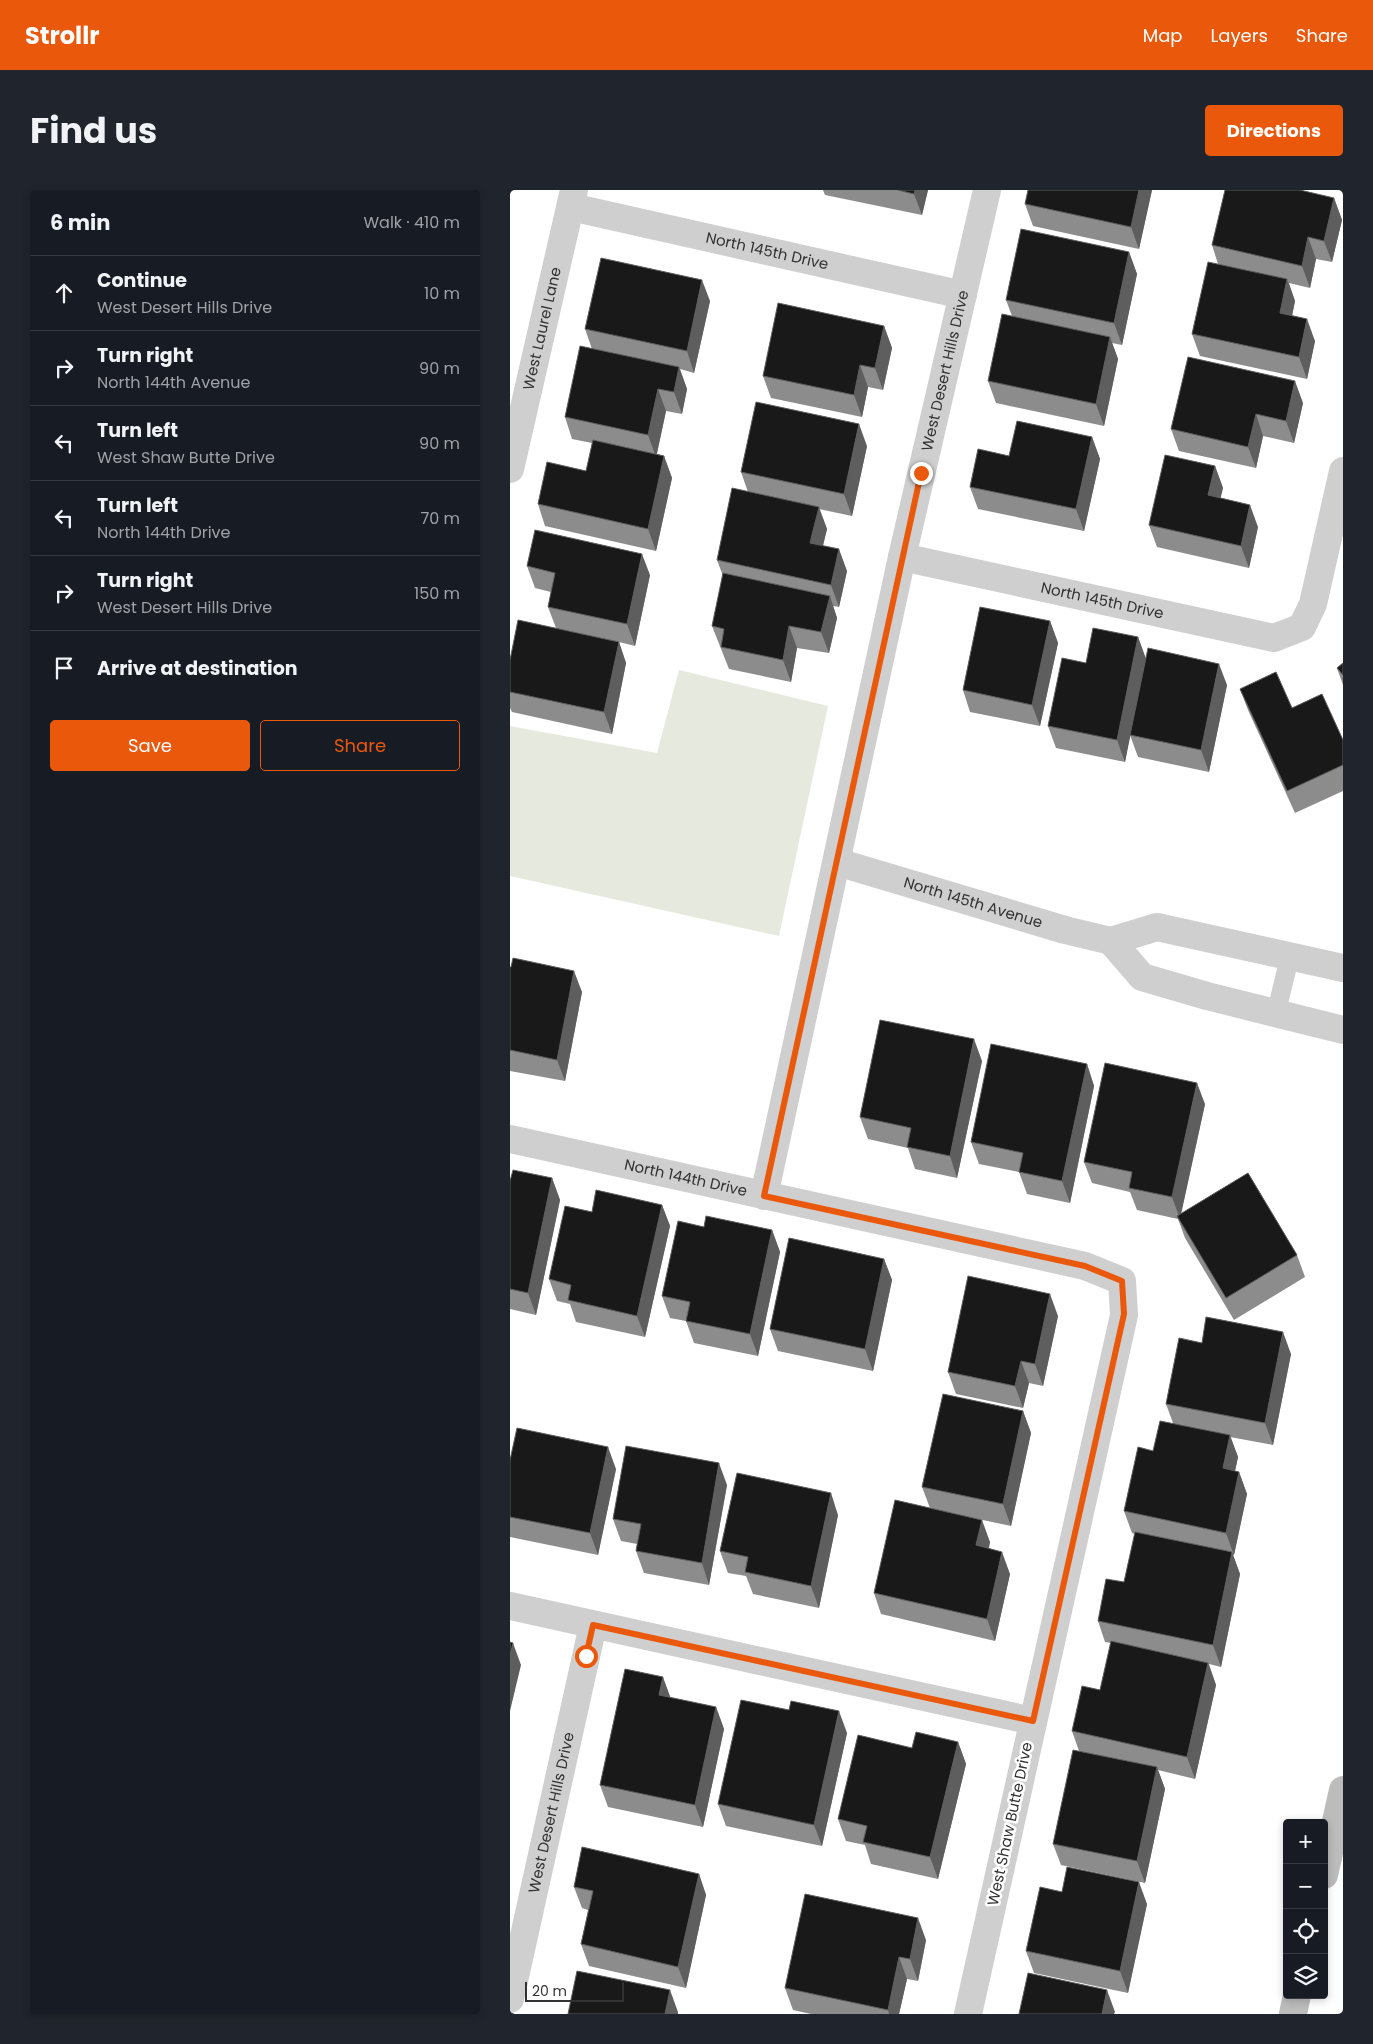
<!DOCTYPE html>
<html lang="en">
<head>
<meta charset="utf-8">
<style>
	body { margin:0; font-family:Poppins,sans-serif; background:#20242c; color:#f1f3f6 }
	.controls { position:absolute; right:15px; bottom:15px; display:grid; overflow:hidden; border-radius:5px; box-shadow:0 2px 8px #0003 }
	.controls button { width:45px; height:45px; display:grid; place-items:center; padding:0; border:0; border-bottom:1px solid #363941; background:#171b24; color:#f1f3f6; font:25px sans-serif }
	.scale { position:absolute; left:15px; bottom:12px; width:99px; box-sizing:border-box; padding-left:5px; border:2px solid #323232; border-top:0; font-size:14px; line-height:18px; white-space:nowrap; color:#323232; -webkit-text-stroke:4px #fff; paint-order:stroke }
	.stop { position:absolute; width:15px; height:15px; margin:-11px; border:4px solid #ea580c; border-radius:50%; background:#fff }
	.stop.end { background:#ea580c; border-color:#fff; box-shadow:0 1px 5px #0008 }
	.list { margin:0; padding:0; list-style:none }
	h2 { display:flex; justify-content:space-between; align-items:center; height:65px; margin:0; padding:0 20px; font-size:21px }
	h2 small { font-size:16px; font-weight:400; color:#9ea1a6 }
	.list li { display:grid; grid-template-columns:32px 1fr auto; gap:15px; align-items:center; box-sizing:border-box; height:75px; padding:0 20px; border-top:1px solid #363941 }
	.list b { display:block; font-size:19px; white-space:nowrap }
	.list p { margin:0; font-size:16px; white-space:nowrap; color:#9ea1a6 }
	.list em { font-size:16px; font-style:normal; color:#9ea1a6 }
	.actions { display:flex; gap:10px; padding:15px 20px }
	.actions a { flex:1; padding:11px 0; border:1px solid #ea580c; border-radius:5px; text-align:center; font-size:18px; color:#ea580c }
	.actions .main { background:#ea580c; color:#fff }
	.icon { flex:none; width:28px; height:28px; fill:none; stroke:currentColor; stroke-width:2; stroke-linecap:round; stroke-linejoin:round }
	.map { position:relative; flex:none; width:833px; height:1824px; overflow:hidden; border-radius:5px }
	header { display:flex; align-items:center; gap:30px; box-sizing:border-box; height:70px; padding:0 25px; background:#ea580c; color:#fff }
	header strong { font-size:24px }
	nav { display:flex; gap:28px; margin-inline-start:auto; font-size:18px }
	.intro { display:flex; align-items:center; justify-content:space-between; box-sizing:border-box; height:120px; padding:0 30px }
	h1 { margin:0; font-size:35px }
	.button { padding:12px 22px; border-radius:5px; background:#ea580c; color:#fff; font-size:18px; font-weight:700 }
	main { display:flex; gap:30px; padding:0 30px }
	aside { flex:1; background:#171b24; border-radius:5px; box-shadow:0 2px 8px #0003 }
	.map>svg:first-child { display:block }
	.green { fill:#e6eade }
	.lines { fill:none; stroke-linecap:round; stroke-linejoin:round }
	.service { stroke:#cfcfcf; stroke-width:19 }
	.minor { stroke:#cfcfcf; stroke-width:28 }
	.secondary { stroke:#bcbcbc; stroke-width:28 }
	.wall { fill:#8c8c8c }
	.shaded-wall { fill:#5e5e5e }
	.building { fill:#191919; stroke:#5e5e5e }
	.route { stroke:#ea580c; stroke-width:6 }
	.labels { text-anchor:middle; stroke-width:5; stroke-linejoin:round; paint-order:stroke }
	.street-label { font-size:15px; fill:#323232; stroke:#fff }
</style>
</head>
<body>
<header>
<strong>Strollr</strong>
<nav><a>Map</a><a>Layers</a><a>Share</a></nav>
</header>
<div class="intro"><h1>Find us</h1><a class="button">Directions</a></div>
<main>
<aside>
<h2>6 min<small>Walk · 410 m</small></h2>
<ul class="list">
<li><svg class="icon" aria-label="ahead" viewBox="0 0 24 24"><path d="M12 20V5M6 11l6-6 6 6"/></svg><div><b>Continue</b><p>West Desert Hills Drive</p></div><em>10 m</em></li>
<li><svg class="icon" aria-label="right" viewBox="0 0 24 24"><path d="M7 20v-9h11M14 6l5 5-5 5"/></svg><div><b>Turn right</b><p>North 144th Avenue</p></div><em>90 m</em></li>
<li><svg class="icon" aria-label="left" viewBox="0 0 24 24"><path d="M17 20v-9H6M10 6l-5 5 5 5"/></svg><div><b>Turn left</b><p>West Shaw Butte Drive</p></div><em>90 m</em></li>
<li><svg class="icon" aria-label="left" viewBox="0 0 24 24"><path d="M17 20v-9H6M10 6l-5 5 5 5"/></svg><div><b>Turn left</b><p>North 144th Drive</p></div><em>70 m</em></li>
<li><svg class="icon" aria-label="right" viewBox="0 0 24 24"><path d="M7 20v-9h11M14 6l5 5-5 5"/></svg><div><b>Turn right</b><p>West Desert Hills Drive</p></div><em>150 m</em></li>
<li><svg class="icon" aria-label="arrive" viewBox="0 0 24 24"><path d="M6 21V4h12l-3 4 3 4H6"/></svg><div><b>Arrive at destination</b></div></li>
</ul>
<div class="actions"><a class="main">Save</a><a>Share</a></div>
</aside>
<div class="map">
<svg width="833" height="1824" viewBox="0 0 833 1824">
	<rect width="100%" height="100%" fill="#fff"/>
	<!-- green -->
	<path class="green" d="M169 480 318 516 269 746 0 686V536L147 563Z"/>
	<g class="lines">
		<!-- service -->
		<path class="service" d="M766 823 780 766"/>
		<!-- minor -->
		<g class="minor">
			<path id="s1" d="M61 17 453 105"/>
			<path id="s2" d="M0 279 64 0"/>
			<path id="s3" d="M392 367 764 448 792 437 803 414 833 281"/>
			<path id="s4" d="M327 672 555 740 601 751 647 737 833 778"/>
			<path d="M601 751 632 787 697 806 833 840"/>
			<path id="s5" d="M0 949 575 1076 612 1091 614 1125 458 1824"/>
			<path id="s6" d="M254 1006 392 367 477 0"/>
			<path d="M0 1416 523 1531"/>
			<path id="s7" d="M0 1809 83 1435"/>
		</g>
		<!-- secondary -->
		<g class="secondary">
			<path d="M814 1685 833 1600"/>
			<path d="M783 1824 787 1805"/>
		</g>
	</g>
	<!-- wall -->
	<g class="wall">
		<path d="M313 0H418L412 25 315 5Z"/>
		<path d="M642 0 629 59 523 36 515 14Z"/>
		<path d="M824 8 832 30 822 72 806 69 800 98 779 93 785 111 782 126 805 151 797 189 690 166 682 144 708 74 702 55Z"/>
		<path d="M619 62 627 84 612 155 602 153 608 169 594 236 486 213 478 191 502 126 496 110Z"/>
		<path d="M200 111 184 183 170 179 177 199 172 224 156 221 147 264 154 266 162 288 146 361 35 336 28 314 76 281 82 253 62 249 55 227 82 159 75 139Z"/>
		<path d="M374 136 382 158 373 200 358 197 352 227 261 208 253 186Z"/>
		<path d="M793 213 784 253 753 246 746 278 669 261 661 239Z"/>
		<path d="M582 247 590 269 574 341 468 319 460 297 499 266Z"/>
		<path d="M357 256 342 326 309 319 317 339 313 356 337 381 329 417 323 416 327 428 319 463 287 458 281 492 219 479 202 436 213 386 207 370 238 302 231 282Z"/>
		<path d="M705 276 713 298 710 308 748 337 739 378 647 357 639 335Z"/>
		<path d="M17 376 140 385 125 456 109 452 116 473 102 544 2 522 0 518V470L46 438 38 417 41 402 25 398Z"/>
		<path d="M540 431 548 453 530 536 460 522 453 500Z"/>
		<path d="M628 447 636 469 717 495 699 582 628 567 620 545 615 572 546 558 538 536 576 473Z"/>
		<path d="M833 473V495L827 478Z"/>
		<path d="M730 499 782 518 833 550V601L785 623 738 520Z"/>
		<path d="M0 777 72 802 55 891 0 881Z"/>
		<path d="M472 871 447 988 405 979 398 958 358 949 350 927Z"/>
		<path d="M577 874 584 896 560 1013 517 1004 509 982 469 974 461 952Z"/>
		<path d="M695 914 671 1023 787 1065 795 1087 724 1130 675 1048 668 1029 627 1020 620 1002 582 993 574 972Z"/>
		<path d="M42 988 50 1010 26 1125 0 1119V991Z"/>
		<path d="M152 1015 160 1036 135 1147 66 1132 60 1114 47 1111 39 1089 82 1022Z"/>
		<path d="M194 1037 262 1040 270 1062 248 1166 184 1153 176 1131 160 1128 152 1106Z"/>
		<path d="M374 1069 382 1090 363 1181 268 1161 260 1139Z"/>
		<path d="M548 1126 533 1196 519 1193 513 1218 446 1204 438 1182Z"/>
		<path d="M692 1153 781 1164 763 1255 720 1247 728 1267 725 1281 729 1282 737 1304 724 1365H723L730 1384 711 1477 699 1474 706 1495 685 1589 648 1580 655 1599 635 1693 551 1675 543 1654 569 1561 562 1541 590 1500 601 1453 595 1452 588 1431 614 1392 625 1344 622 1343 614 1321 643 1261 663 1233 656 1214Z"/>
		<path d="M513 1221 521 1243 501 1336 454 1326 480 1352 479 1358 500 1384 485 1451 371 1424 364 1403 420 1318 412 1297Z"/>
		<path d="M0 1270 106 1279 88 1365 0 1347Z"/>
		<path d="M217 1295 199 1395 134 1383 126 1361 127 1354 111 1351 103 1329Z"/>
		<path d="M328 1325 309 1418 243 1404 236 1386 218 1383 210 1361Z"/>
		<path d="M161 1508 206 1517 214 1539 193 1637 98 1617 90 1595Z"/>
		<path d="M279 1520 337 1543 312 1656 216 1636 208 1614Z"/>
		<path d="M448 1552 456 1574 428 1689 361 1674 355 1655 336 1651 328 1629 402 1558Z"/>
		<path d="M189 1684 196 1705 176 1798 79 1776 71 1754 78 1720 72 1718 64 1697Z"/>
		<path d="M637 1714 618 1803 524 1783 516 1761Z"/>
		<path d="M416 1750 408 1791 397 1789 389 1824H301L283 1820 275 1798Z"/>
	</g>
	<!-- shaded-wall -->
	<g class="shaded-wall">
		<path d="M405 0H418L412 25 404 4Z"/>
		<path d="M629 0H642L629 59 621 37Z"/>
		<path d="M824 8 832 30 822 72 814 51Z"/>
		<path d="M798 47 806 69 800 98 792 76Z"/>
		<path d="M619 62 627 84 612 155 604 133Z"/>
		<path d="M777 89 785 111 778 145 770 123Z"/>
		<path d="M192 90 200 111 184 183 177 161Z"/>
		<path d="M797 129 805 151 797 189 789 167Z"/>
		<path d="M374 136 382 158 373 200 365 178Z"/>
		<path d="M600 147 608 169 594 236 586 214Z"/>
		<path d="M350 175 358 197 352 227 344 205Z"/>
		<path d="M169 177 177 199 172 224 164 202Z"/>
		<path d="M785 191 793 213 784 253 776 231Z"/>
		<path d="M148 199 156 221 146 267 138 245Z"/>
		<path d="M746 224 753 246 746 278 738 257Z"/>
		<path d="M349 234 357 256 342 326 334 304Z"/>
		<path d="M582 247 590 269 574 341 566 319Z"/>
		<path d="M154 266 162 288 146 361 138 339Z"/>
		<path d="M705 276 713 298 706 327 698 305Z"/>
		<path d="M740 315 748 337 739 378 731 356Z"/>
		<path d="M309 317 317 339 308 375 300 353Z"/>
		<path d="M329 359 337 381 329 417 321 395Z"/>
		<path d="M132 364 140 385 125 456 117 434Z"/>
		<path d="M320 406 327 428 319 463 311 442Z"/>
		<path d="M540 431 548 453 530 536 522 515Z"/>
		<path d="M279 436 287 458 281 492 273 470Z"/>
		<path d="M628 447 636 469 615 572 607 550Z"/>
		<path d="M109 452 116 473 102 544 94 522Z"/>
		<path d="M709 474 717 495 699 582 691 560Z"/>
		<path d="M64 781 72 802 55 891 47 870Z"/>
		<path d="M464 849 472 871 447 988 440 966Z"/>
		<path d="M577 874 584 896 560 1013 552 991Z"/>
		<path d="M687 893 695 914 670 1029 662 1007Z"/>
		<path d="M42 988 50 1010 26 1125 18 1103Z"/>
		<path d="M152 1015 160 1036 135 1147 127 1126Z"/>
		<path d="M262 1040 270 1062 248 1166 240 1144Z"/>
		<path d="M374 1069 382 1090 363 1181 355 1159Z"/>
		<path d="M540 1104 548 1126 533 1196 525 1174Z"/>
		<path d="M773 1142 781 1164 763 1255 755 1233Z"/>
		<path d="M511 1171 519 1193 513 1218 505 1196Z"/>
		<path d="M513 1221 521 1243 501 1336 493 1314Z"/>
		<path d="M720 1245 728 1267 721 1300 713 1278Z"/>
		<path d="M98 1257 106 1279 88 1365 80 1343Z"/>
		<path d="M209 1273 217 1295 199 1395 192 1373Z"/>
		<path d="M729 1282 737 1304 724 1365 716 1343Z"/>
		<path d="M321 1303 328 1325 309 1418 301 1396Z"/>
		<path d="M472 1330 480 1352 474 1377 466 1355Z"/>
		<path d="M492 1362 500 1384 485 1451 477 1429Z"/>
		<path d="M722 1362 730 1384 711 1477 703 1455Z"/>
		<path d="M3 1453 11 1475 0 1521V1466Z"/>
		<path d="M698 1473 706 1495 685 1589 677 1567Z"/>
		<path d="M153 1487 161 1509 149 1505Z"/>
		<path d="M206 1517 214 1539 193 1637 185 1615Z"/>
		<path d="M329 1521 337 1543 312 1656 304 1635Z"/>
		<path d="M448 1552 456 1574 428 1689 420 1667Z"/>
		<path d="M647 1577 655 1599 635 1693 627 1671Z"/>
		<path d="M189 1684 196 1705 176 1798 168 1777Z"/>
		<path d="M629 1692 637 1714 618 1803 610 1781Z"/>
		<path d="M408 1728 416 1750 408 1791 400 1769Z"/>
		<path d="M389 1767 397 1789 389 1824H379L378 1820Z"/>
		<path d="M160 1800 168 1822V1824H155Z"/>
		<path d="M597 1800 605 1822 604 1824H592Z"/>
	</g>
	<!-- building -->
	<g class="building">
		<path d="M388 0H405L404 4Z"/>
		<path d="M518 0H629L621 37 515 14Z"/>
		<path d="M715 0H790L824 8 814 51 798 47 792 76 702 55Z"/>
		<path d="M511 39 619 62 604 133 496 110Z"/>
		<path d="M91 68 192 90 177 161 75 139Z"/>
		<path d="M698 72 777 89 770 123 797 129 789 167 682 144Z"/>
		<path d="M268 113 374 136 365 178 350 175 344 205 253 186Z"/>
		<path d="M492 124 600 147 586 214 478 191Z"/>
		<path d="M70 156 169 177 164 202 148 199 138 245 55 227Z"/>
		<path d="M678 167 785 191 776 231 746 224 738 257 661 239Z"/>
		<path d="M246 212 349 234 334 304 231 282Z"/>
		<path d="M507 231 582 247 566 319 460 297 468 259 499 266Z"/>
		<path d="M83 250 154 266 138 339 28 314 37 272 76 281Z"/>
		<path d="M655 265 705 276 698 305 740 315 731 356 639 335Z"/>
		<path d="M222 298 309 317 300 353 329 359 321 395 207 370Z"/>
		<path d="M25 340 132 364 117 434 38 417 45 383 17 376Z"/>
		<path d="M213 383 320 406 311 442 279 436 273 470 211 457 214 439 202 436Z"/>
		<path d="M470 417 540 431 522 515 453 500Z"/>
		<path d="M8 430 109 452 94 522 0 502V470Z"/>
		<path d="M583 438 628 447 607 550 538 536 552 468 576 473Z"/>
		<path d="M638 458 709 474 691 560 620 545Z"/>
		<path d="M833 473V485L827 478Z"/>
		<path d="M766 482 782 518 812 504 833 550V575L777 601 730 499Z"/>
		<path d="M3 768 64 781 47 870 0 860V777H1Z"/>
		<path d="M370 830 464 849 440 966 397 957 401 938 350 927Z"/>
		<path d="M481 854 577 874 552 991 509 982 513 963 461 952Z"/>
		<path d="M595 873 687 893 662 1007 619 998 622 982 574 972Z"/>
		<path d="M3 980 42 988 18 1103 0 1099V991Z"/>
		<path d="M738 983 787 1065 716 1108 667 1026Z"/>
		<path d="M86 1000 152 1015 127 1126 58 1110 61 1095 39 1089 55 1016 82 1022Z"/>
		<path d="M196 1026 262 1040 240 1144 176 1131 180 1112 152 1106 168 1031 194 1037Z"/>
		<path d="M279 1048 374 1069 355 1159 260 1139Z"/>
		<path d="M458 1086 540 1104 525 1174 511 1171 505 1196 438 1182Z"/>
		<path d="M696 1127 773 1142 755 1233 656 1214 669 1148 692 1153Z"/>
		<path d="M433 1204 513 1221 493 1314 412 1297Z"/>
		<path d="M650 1231 720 1245 713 1278 729 1282 716 1343 614 1321 628 1257 643 1261Z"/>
		<path d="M7 1238 98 1257 80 1343 0 1327V1270Z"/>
		<path d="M116 1256 209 1273 192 1373 126 1361 131 1334 103 1329Z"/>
		<path d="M227 1283 321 1303 301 1396 235 1382 238 1367 210 1361Z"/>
		<path d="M385 1310 472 1330 466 1355 492 1362 477 1429 364 1403Z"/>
		<path d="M625 1342 722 1362 703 1455 588 1431 596 1389 614 1392Z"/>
		<path d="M601 1451 698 1473 677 1567 562 1541 572 1496 590 1500Z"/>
		<path d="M0 1452 3 1453 0 1466Z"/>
		<path d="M115 1479 153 1487 149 1505 206 1517 185 1615 90 1595Z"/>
		<path d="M231 1510 279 1520 281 1511 329 1521 304 1635 208 1614Z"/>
		<path d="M406 1542 448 1552 420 1667 353 1652 357 1636 328 1629 348 1545 402 1558Z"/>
		<path d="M563 1560 647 1577 627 1671 543 1654Z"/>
		<path d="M72 1657 189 1684 168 1777 71 1754 83 1701 64 1697Z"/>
		<path d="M557 1677 629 1692 610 1781 516 1761 530 1697 552 1702Z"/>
		<path d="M295 1704 408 1728 400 1769 389 1767 378 1820 275 1798Z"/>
		<path d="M67 1781 160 1800 155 1824H58Z"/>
		<path d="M518 1783 597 1800 592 1824H509Z"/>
	</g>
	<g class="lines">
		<!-- route -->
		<path class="route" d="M76 1466 83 1435 523 1531 614 1124 612 1091 575 1076 254 1006 411 283"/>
	</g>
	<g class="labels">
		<!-- street labels -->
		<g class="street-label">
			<text dy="5" stroke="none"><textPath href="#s1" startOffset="201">North 145th Drive</textPath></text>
			<text dy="5" stroke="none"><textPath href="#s2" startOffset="144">West Laurel Lane</textPath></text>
			<text dy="5" stroke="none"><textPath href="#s6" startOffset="845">West Desert Hills Drive</textPath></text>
			<text dy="5" stroke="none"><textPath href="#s3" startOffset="205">North 145th Drive</textPath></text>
			<text dy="5" stroke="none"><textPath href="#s4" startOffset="142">North 145th Avenue</textPath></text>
			<text dy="5" stroke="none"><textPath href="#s5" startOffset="180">North 144th Drive</textPath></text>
			<text dy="5" stroke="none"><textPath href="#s7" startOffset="191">West Desert Hills Drive</textPath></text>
			<text transform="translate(500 1634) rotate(-78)" y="5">West Shaw Butte Drive</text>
		</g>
	</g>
</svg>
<div class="controls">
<button>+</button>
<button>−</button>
<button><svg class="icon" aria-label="locate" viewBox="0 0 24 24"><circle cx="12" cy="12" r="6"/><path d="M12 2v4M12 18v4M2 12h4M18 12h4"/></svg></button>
<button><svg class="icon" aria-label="layers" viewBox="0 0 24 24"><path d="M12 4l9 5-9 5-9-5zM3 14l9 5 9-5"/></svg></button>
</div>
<div class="scale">20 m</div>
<div class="stop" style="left:76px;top:1466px"></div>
<div class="stop end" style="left:411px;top:283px"></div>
</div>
</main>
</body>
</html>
